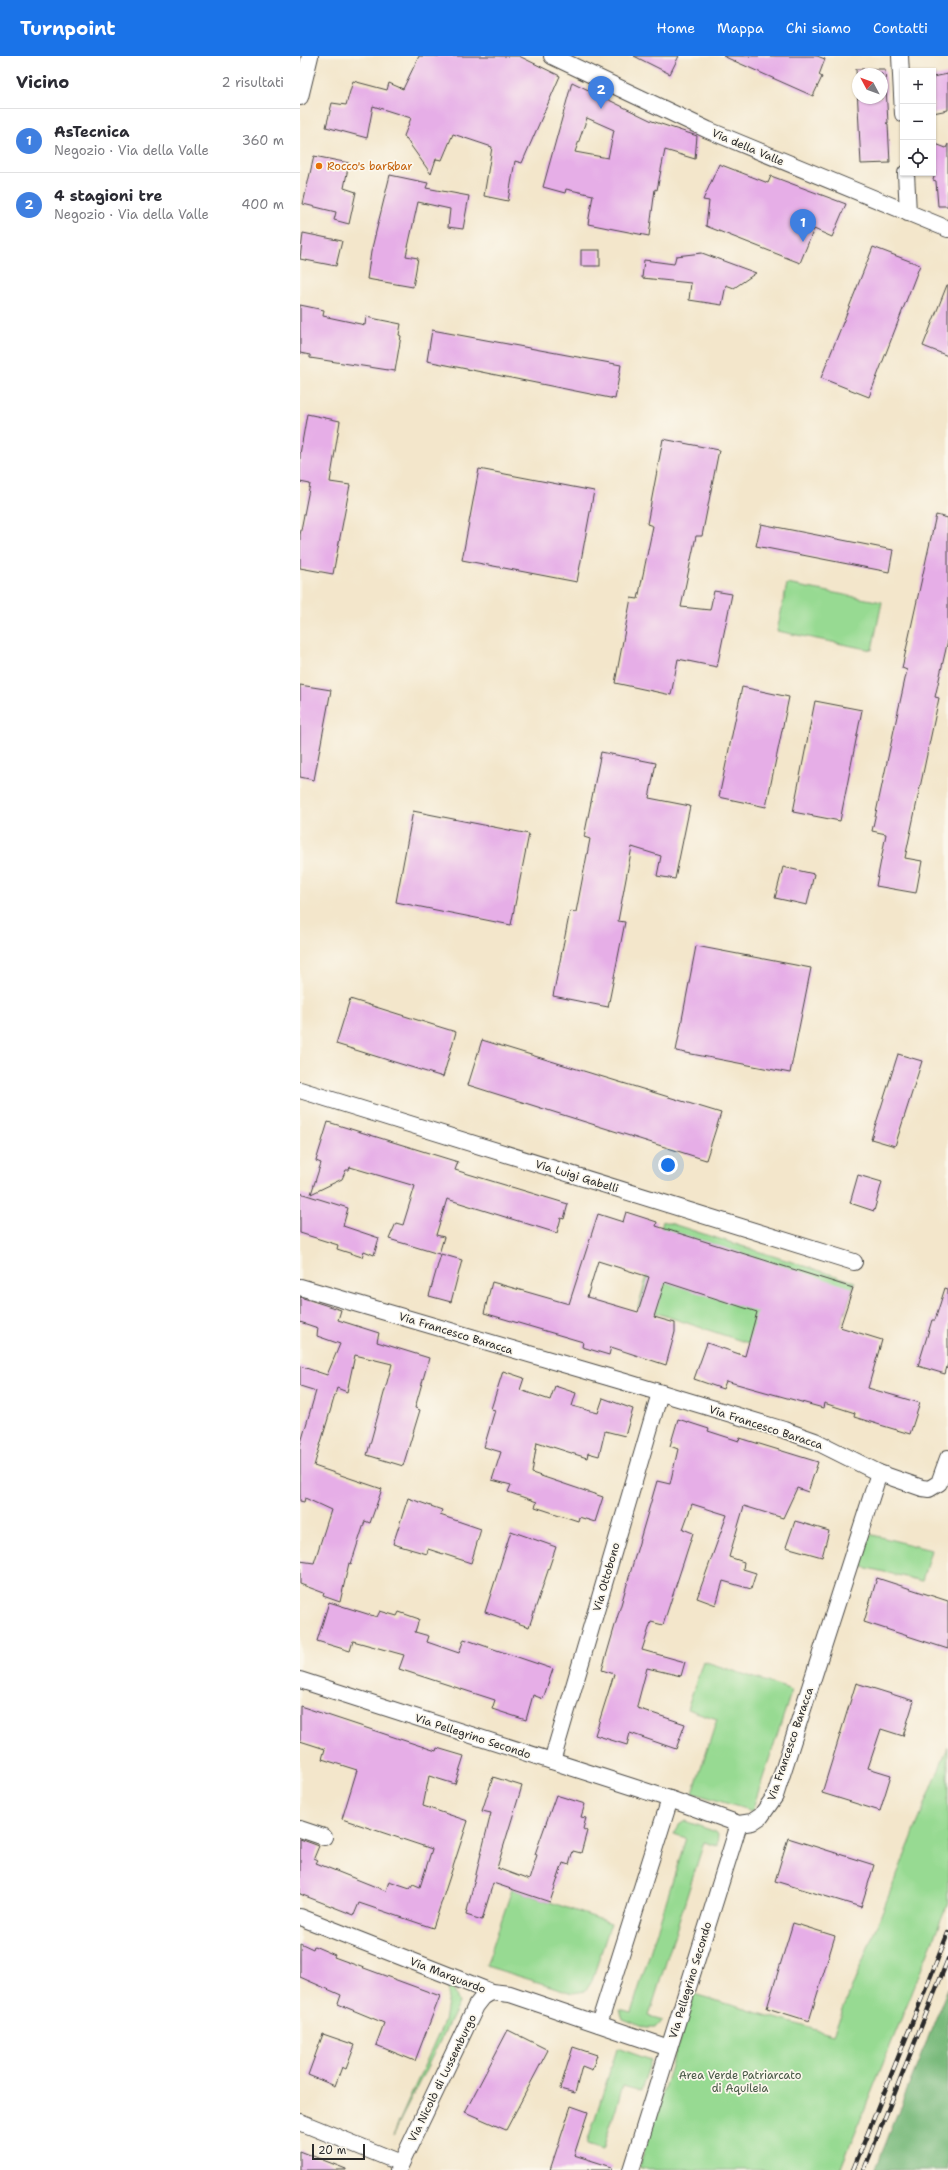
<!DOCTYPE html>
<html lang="it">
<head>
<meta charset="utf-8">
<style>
	body { margin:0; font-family:"Shantell Sans",sans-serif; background:#f2f2f3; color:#2b2b33 }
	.controls { position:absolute; right:12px; top:12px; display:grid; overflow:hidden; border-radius:0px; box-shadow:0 1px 3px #0004 }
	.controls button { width:36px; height:36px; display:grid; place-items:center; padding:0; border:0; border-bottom:1px solid #e1e1e2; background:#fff; color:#2b2b33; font:20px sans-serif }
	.compass { position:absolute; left:552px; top:12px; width:36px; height:36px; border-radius:50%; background:#fff; box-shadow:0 1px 3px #0004; rotate:311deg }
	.scale { position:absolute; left:12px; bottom:10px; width:53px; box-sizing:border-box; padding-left:4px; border:2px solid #2b2b2b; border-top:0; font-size:11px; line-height:14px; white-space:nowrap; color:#2b2b2b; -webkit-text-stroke:3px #fbf7ec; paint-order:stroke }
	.you { position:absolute; left:368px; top:1109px; width:14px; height:14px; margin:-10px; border:3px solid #fff; border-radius:50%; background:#1a73e8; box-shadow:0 0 0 6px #1a73e833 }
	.badge { display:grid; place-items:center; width:26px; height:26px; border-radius:50%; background:#1a73e8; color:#fff; font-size:13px; font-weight:700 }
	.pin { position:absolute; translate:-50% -33px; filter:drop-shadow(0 1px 2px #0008) }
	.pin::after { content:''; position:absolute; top:21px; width:14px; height:12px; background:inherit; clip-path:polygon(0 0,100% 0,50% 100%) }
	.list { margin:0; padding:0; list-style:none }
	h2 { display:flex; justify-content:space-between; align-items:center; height:52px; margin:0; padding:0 16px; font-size:17px }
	h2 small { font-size:13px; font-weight:400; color:#7c7c81 }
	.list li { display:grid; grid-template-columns:26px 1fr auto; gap:12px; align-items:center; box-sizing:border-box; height:64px; padding:0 16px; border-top:1px solid #e1e1e2 }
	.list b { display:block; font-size:15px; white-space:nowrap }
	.list p { margin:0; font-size:13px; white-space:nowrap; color:#7c7c81 }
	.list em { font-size:13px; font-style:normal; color:#7c7c81 }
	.icon { flex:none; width:22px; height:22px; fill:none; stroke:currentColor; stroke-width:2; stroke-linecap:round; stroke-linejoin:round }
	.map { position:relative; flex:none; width:648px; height:2114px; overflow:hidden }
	header { display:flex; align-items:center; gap:24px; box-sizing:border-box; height:56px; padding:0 20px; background:#1a73e8; color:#fff }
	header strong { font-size:19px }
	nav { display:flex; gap:22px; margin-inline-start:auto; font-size:14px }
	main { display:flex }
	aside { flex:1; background:#fff }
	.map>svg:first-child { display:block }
	.green { fill:#97da92; stroke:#61825e }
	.forest { fill:#79ba7c; stroke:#527254 }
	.building { fill:#e6aee7; fill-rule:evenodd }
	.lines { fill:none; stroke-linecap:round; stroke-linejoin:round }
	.minor-casing { stroke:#494743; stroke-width:18 }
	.minor { stroke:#fff; stroke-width:16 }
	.rail-casing { stroke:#2b2b2b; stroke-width:4.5 }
	.rail { stroke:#fbf7ec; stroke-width:3; stroke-dasharray:9; stroke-linecap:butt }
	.food-dot { fill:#e8710a; stroke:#fbf7ec; stroke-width:1.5 }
	.labels { text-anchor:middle; stroke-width:3.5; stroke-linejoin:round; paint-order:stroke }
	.street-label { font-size:11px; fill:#2b2b2b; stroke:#fbf7ec }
	.food-label { font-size:11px; fill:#c56008; stroke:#fbf7ec; text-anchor:start }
	.park-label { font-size:11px; fill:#465745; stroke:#fbf7ec }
</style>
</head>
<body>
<header>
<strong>Turnpoint</strong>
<nav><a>Home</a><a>Mappa</a><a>Chi siamo</a><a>Contatti</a></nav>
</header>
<main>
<aside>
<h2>Vicino<small>2 risultati</small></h2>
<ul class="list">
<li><span class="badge" style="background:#3f7fe0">1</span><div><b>AsTecnica</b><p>Negozio · Via della Valle</p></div><em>360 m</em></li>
<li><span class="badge" style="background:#3f7fe0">2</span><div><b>4 stagioni tre</b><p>Negozio · Via della Valle</p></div><em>400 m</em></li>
</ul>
</aside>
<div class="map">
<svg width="648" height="2114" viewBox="0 0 648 2114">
	<rect width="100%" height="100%" fill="#fbf7ec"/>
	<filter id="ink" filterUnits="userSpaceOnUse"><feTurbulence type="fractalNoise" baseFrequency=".025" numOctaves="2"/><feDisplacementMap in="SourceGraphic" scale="8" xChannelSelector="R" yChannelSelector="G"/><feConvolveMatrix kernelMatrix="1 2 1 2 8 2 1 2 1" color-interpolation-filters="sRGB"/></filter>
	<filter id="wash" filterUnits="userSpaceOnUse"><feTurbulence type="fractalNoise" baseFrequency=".012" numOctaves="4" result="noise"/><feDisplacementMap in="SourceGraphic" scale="16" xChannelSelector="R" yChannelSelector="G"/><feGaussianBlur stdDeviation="0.9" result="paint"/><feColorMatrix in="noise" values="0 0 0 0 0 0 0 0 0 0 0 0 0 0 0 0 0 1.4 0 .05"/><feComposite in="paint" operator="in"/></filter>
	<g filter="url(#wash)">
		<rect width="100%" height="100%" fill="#f3e6cb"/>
		<!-- green -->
		<g class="green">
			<path d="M487 528 582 546 572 594 477 575Z"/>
			<path d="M363 1165 555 1226 540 1271 448 1287 338 1251Z"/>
			<path d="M569 1478 631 1494 622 1525 559 1510Z"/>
			<path d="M403 1605 492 1634 452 1755 393 1737 417 1663 387 1653Z"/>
			<path d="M648 1691V1847L540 2114H348L339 2111 394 1938 533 1979Z"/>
			<path d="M385 1765 416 1776 418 1779 417 1790 404 1786 349 1960 363 1964 356 1972H346L323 1963 320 1954 331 1957 386 1782 374 1778 379 1769Z"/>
			<path d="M212 1833 311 1867 292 1924 285 1935 273 1937 186 1910Z"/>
			<path d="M149 1932 154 1934 159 1947 93 2079 144 1966Z"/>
			<path d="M317 1992 351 2004 341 2035 323 2030 303 2093 287 2088Z"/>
		</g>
		<!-- forest -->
		<path class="forest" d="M648 1932V2114H575Z"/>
		<g id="blocks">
			<!-- building -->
			<g class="building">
				<path d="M119 0H219L260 20 222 107 215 105 208 145 184 140 192 91 153 78 142 104 136 103 131 118 104 80 111 62 73 50 67 82 26 71 32 47 46 49 53 25 87 34 89 27 103 33Z"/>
				<path d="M334 0H379L370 18Z"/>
				<path d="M423 0H517L525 3 519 19 522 21 513 40Z"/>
				<path d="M556 13H585L588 67H586L588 68 590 107 561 108ZM558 18H582V42H558Z"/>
				<path d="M648 18V54L633 57V21Z"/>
				<path d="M272 26 352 65 397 80 395 103 365 94 357 134 355 133 349 180 288 168 293 139 266 133 265 137 243 131ZM287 62 314 74 308 102 275 96Z"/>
				<path d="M633 87 646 92 648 88V150H638L636 125 633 124 635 118Z"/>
				<path d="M14 100 49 107 44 132 56 136 49 168 34 164 36 156 3 148Z"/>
				<path d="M419 108 468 127 471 120 546 148 532 181 514 173 500 207 406 170 409 145 403 144Z"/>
				<path d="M90 119 128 127 126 132 169 140 163 173 148 171 150 153 118 146 106 200 118 202 113 231 67 223 71 196Z"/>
				<path d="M3 177 42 185 36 210 0 203Z"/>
				<path d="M573 191 620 209 569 341 521 322Z"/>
				<rect x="281" y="194" width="19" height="16"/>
				<path d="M402 197 456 217 434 232 426 229 422 249 389 244 391 227 342 222 344 204 374 208 376 200Z"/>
				<path d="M647 229H648V300L623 290Z"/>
				<path d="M0 249 24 254 23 260 65 269 66 261 101 268 99 279 101 280 95 315 10 302V299L0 297Z"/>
				<path d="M132 274 321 309 315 343 127 305Z"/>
				<path d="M7 358 40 365 30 426 50 429 33 518 0 512V479L10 428 0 426V398Z"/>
				<path d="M363 383 419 394 402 480H396L381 551 410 554 414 535 432 538 417 611 378 603 371 639 315 627 331 542 338 543 353 470 347 468Z"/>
				<path d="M179 413 294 435 277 526 162 504Z"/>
				<path d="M636 459 648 462V584L635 641 639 642 605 802 622 805 616 837 576 830 586 778 572 775 607 614 602 612Z"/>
				<path d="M461 468 593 494 589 516 456 490Z"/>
				<path d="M0 629 31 634 14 724 0 721Z"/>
				<path d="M442 631 489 641 466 751 419 741Z"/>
				<path d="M515 645 562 654 540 765 493 756Z"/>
				<path d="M301 696 356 707 349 742 390 750 375 823 357 820 361 800 332 791 318 865 325 866 308 951 253 940 270 855 276 856 290 783 284 781Z"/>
				<path d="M113 755 229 778 211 869 96 846Z"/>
				<path d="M483 811 514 818 507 849 475 842Z"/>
				<path d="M396 890 511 912 490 1017 376 995Z"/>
				<path d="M50 943 156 976 143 1021 36 988Z"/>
				<path d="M182 984 421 1057 406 1104 168 1029Z"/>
				<path d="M598 998 622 1005 595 1090 571 1083Z"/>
				<path d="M28 1066 158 1106 155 1114 268 1148 264 1163 261 1162 257 1177 147 1143 136 1179 144 1181 139 1198 89 1183 96 1167 103 1169 115 1130 50 1111 49 1114H46L42 1123 11 1138 21 1107 16 1105Z"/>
				<path d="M558 1119 582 1126 574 1155 550 1147Z"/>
				<path d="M0 1137 48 1152 43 1170 79 1182 74 1199 64 1195 62 1201 37 1193 38 1189 0 1177Z"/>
				<path d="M326 1156 357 1166 356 1170 553 1232 540 1271 582 1284 568 1332 620 1347 610 1378 554 1361 555 1357 524 1347 523 1352 426 1325 423 1333 394 1323 407 1287 445 1300 457 1256 365 1226 354 1261 375 1267V1276L366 1309 311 1291 309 1299 282 1291 283 1286 184 1257 192 1226 269 1248 298 1158 323 1166ZM298 1205 349 1221 338 1256 287 1241Z"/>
				<path d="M141 1198 162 1204 151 1246 129 1240Z"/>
				<path d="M645 1232 648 1233V1307L645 1318 618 1310 632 1264H635Z"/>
				<path d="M0 1241 41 1254 38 1264 79 1277 77 1286 129 1302 115 1352 120 1354 103 1410 67 1399 92 1308 55 1299 47 1336 37 1332 14 1410 82 1433 70 1467 65 1465 51 1508 49 1507 40 1546 23 1540 24 1537 0 1528V1505L14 1507 31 1454 5 1442 4 1446 0 1445V1390L16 1335 0 1330V1310L27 1319 40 1288 17 1280 18 1272 0 1266Z"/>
				<path d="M203 1315 224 1322 220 1334 250 1344 255 1330 276 1337 272 1350 298 1357 303 1342 333 1353 325 1380 305 1375 299 1400 288 1397 287 1402 237 1386 232 1417 303 1441 295 1466 279 1461 278 1465 235 1451 237 1446 208 1436 211 1429 192 1424 201 1396 184 1391 195 1354 191 1353Z"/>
				<path d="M378 1363 409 1373 408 1375 439 1385 440 1382 518 1406 508 1436 497 1432 483 1462 444 1450 429 1501 444 1506 443 1513 456 1517 451 1533 423 1525 416 1549 397 1542 427 1459 392 1448 383 1473 393 1477 363 1569 351 1566 342 1594 385 1606 381 1620 347 1612 337 1650V1652L385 1668 376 1693 330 1677 327 1689 295 1679 314 1618 302 1614 357 1425 370 1428 378 1393 370 1390Z"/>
				<path d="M108 1442 142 1454 140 1459 181 1473 171 1507 128 1493 127 1498 93 1488Z"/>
				<path d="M495 1465 529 1475 522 1501 486 1491Z"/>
				<path d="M211 1475 256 1491 229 1571 185 1556Z"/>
				<path d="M577 1522 648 1545V1593L564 1566Z"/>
				<path d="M29 1546 77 1561 80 1555 97 1560 99 1556 119 1563 115 1576 129 1580 127 1586 159 1597 164 1583 253 1613 243 1643 233 1639 226 1664 192 1653 195 1644 99 1613 104 1599 53 1585 50 1595 17 1585Z"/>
				<path d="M556 1627 614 1645 603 1680 581 1673 568 1712 591 1719 580 1755 522 1737Z"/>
				<path d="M0 1650 136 1695 137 1692 164 1700 155 1728 129 1720 123 1750 168 1765 133 1872 59 1847 54 1859 0 1838V1783L19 1790 14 1802 18 1804 16 1807 86 1835 89 1825 110 1832 113 1828 120 1831 132 1793 42 1763 57 1714 22 1703 25 1693 0 1685Z"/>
				<path d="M193 1721 222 1730 197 1812 229 1824 237 1799 235 1798 256 1739 285 1748 281 1761 286 1762 283 1773 287 1775 281 1797 273 1795 269 1809 263 1807 250 1846 193 1827 182 1864 166 1859 191 1757 182 1755Z"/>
				<path d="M488 1782 574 1809 561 1851 475 1825Z"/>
				<path d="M493 1867 535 1880 509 1965 467 1952Z"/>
				<path d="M0 1887 13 1893 14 1890 35 1899 34 1901 140 1940 115 2005 76 1989 84 1967 38 1948 41 1939 0 1921Z"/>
				<path d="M208 1974 248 1994 206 2074 165 2056Z"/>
				<path d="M23 1978 55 1989 46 2013 42 2011 35 2030 8 2019Z"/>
				<path d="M273 1991 297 1999 292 2014 282 2010 275 2037 260 2033Z"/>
				<path d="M271 2050 288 2056 274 2099 312 2111 311 2114H250Z"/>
				<path d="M0 2095 46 2113V2114H0Z"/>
			</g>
		</g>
	</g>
	<g filter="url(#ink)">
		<use href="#blocks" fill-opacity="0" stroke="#494743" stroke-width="1"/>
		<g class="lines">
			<!-- minor casing -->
			<g class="minor-casing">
				<g id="minor">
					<path d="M252 0 408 74 648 173"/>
					<path d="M600 0 603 58"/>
					<path d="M0 41 10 0"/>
					<path d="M606 117 608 157"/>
					<path d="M0 1034 554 1206"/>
					<path d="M0 1231 325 1326 484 1374 515 1385 579 1417 622 1432 629 1433 639 1427 648 1402"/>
					<path d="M0 1624 370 1743 439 1768 452 1766 461 1760 475 1740 579 1417"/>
					<path d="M252 1705 360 1337"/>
					<path d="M0 1773 24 1781"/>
					<path d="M0 1861 191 1936 210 1938 369 1992"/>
					<path d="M299 1968 370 1743"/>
					<path d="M0 2066 101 2107"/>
					<path d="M98 2114 176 1950 183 1941 191 1936"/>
					<path d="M331 2114 439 1768"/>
				</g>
			</g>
			<!-- minor -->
			<use href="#minor" class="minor"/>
			<!-- rail casing -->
			<g class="rail-casing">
				<g id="rail">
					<path d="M553 2114 648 1877"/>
					<path d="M564 2114 648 1903"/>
				</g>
			</g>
			<!-- rail -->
			<use href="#rail" class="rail"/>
		</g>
	</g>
	<!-- markers -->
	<circle class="food-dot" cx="19" cy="110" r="4"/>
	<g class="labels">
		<!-- street labels -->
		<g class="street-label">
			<text transform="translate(448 91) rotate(23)" y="4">Via della Valle</text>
			<text transform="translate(277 1120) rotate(17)" y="4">Via Luigi Gabelli</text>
			<text transform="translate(156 1277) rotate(17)" y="4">Via Francesco Baracca</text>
			<text transform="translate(466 1371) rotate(18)" y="4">Via Francesco Baracca</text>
			<text transform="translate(306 1521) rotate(-74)" y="4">Via Ottobono</text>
			<text transform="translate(173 1680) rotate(18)" y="4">Via Pellegrino Secondo</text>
			<text transform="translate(490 1688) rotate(-71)" y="4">Via Francesco Baracca</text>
			<text transform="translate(148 1919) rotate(21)" y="4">Via Marquardo</text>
			<text transform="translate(390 1924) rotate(-73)" y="4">Via Pellegrino Secondo</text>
			<text transform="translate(142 2022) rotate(-64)" y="4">Via Nicolò di Lussemburgo</text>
		</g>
		<!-- food labels -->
		<g class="food-label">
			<text x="27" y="114">Rocco's bar&amp;bar</text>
		</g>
		<!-- park labels -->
		<g class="park-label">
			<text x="440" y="2023">Area Verde Patriarcato<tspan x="440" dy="13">di Aquileia</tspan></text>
		</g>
	</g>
</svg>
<div class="controls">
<button>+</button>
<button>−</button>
<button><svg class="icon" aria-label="locate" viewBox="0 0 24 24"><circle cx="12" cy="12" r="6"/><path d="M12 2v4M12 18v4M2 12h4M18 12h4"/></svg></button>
</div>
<svg class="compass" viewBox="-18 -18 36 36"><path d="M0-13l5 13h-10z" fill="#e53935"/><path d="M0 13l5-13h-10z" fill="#7c7c81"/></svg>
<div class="scale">20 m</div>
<div class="you"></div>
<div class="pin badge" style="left:503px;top:186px;background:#3f7fe0">1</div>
<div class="pin badge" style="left:301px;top:53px;background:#3f7fe0">2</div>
</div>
</main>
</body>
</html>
